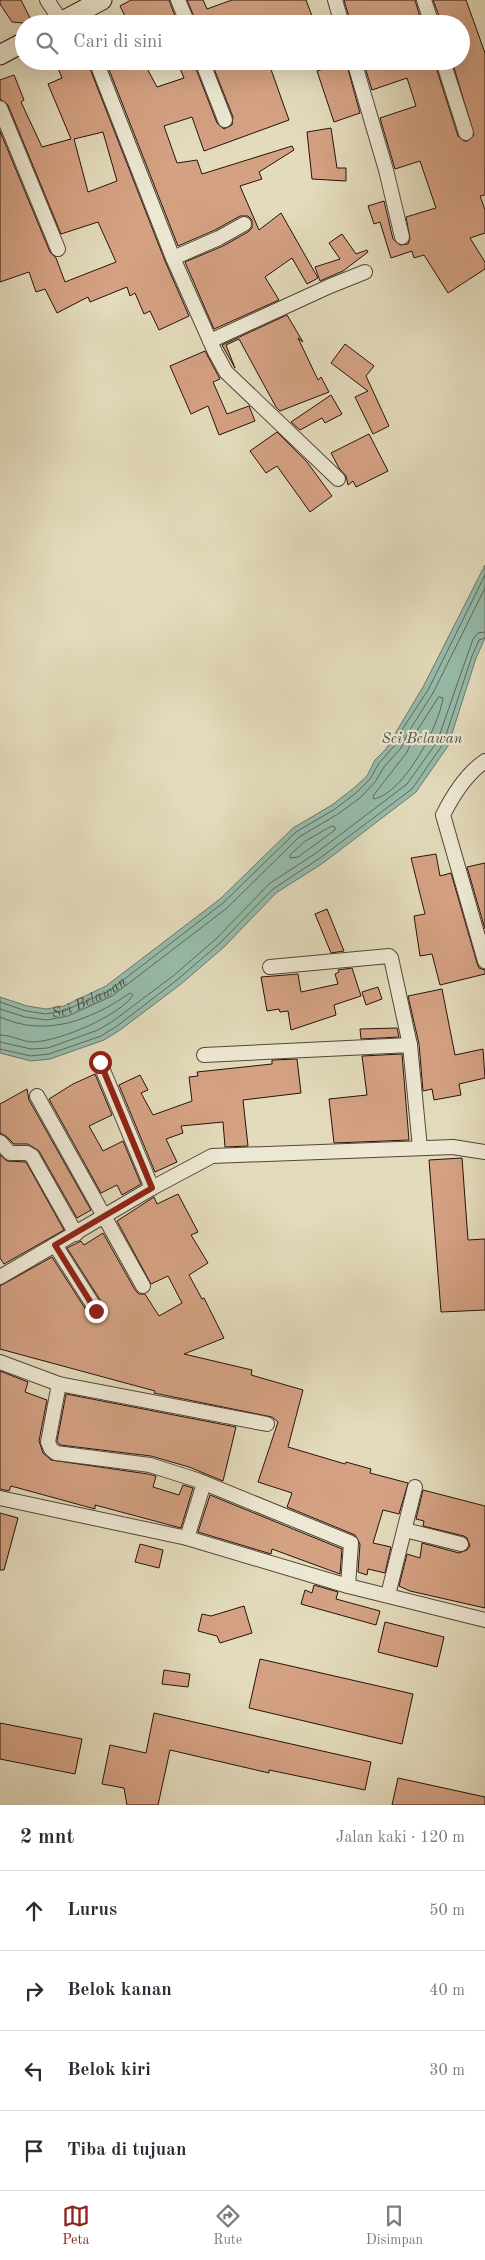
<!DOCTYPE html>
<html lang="id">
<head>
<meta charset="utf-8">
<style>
	body { margin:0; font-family:"Old Standard TT",serif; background:#f2f2f3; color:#2b2b33 }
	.stop { position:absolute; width:15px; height:15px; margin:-11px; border:4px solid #8f2418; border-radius:50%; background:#fff }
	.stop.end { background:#8f2418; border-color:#fff; box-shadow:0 1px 5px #0008 }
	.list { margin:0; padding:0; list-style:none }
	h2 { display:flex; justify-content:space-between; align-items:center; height:65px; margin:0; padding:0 20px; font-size:21px }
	h2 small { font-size:16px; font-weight:400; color:#7c7c81 }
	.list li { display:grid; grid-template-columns:32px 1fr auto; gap:15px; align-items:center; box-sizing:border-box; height:80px; padding:0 20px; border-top:1px solid #e1e1e2 }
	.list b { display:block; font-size:19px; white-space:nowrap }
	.list em { font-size:16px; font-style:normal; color:#7c7c81 }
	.icon { flex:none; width:28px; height:28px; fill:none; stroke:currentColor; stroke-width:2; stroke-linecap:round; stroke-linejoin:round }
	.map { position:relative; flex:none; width:485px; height:1805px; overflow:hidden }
	.search { position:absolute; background:#fff; box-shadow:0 5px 20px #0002; left:15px; right:15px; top:15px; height:55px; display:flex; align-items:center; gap:12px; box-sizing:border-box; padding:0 18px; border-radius:28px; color:#7c7c81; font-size:19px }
	.sheet { height:385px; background:#fff }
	nav { display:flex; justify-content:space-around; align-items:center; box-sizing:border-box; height:70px; border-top:1px solid #e1e1e2; background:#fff; font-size:14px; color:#7c7c81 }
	nav a { display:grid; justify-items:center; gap:2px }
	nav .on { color:#8f2418 }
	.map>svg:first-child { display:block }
	.water { fill:#96bcab; stroke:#69786b }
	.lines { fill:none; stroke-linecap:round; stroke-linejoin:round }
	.shore { stroke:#5e685b; stroke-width:1 }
	.building { fill:#d4a183; stroke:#26130b; fill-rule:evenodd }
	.street-casing { stroke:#554537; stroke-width:16 }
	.secondary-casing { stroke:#26130b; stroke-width:21 }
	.street { stroke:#ede8d3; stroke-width:14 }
	.secondary { stroke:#ede8d3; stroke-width:19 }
	.route { stroke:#8f2418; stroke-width:6 }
	.labels { text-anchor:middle; stroke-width:4.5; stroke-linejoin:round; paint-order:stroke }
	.water-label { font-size:15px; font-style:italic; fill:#4d4e43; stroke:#ede8d3 }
</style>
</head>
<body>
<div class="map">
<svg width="485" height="1805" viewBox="0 0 485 1805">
	<rect width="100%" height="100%" fill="#e3dbbc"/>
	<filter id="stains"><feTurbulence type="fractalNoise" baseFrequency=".004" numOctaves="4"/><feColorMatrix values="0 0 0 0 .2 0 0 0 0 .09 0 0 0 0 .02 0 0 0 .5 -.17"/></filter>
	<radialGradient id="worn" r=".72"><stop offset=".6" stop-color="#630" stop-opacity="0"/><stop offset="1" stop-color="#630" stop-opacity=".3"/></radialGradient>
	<!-- water -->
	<path class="water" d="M485 565V638L476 658 448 746 416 792 323 863 276 893 224 947 181 984 120 1030 104 1040 50 1059 31 1061 0 1053V997L27 1006 46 1009 64 1006 106 986 220 899 293 828 332 805 354 788 367 776 375 760 386 749 423 687Z"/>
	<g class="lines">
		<!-- shore -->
		<g class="shore">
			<path d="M439 697 443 698C439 726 404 793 374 799L373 796 407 752 415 734Z"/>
			<path d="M332 826 335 827V830L298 857 290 858V855L304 842Z"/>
			<path id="s1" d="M0 1002 26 1011 46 1014 66 1010 109 991 223 903 296 832 335 809 357 792 370 779 379 763 396 744 403 728 428 690 485 575"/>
			<path d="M0 1009 25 1017 47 1020 68 1016 112 996 227 908 299 837 338 814 361 797 375 782 384 767 401 748 409 731 433 693 485 588"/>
			<path d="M0 1017C46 1038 91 1020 130 993L133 995C120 1016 59 1041 34 1042 22 1042 12 1035 0 1035"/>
			<path d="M0 1042 31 1049 48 1048 98 1030 113 1021 173 976 216 939 269 884 316 853 407 784 437 742 473 639 478 633 485 632"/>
			<path d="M0 1049 31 1056 49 1054 101 1036 117 1026 177 980 220 943 273 889 320 858 412 789 443 744 472 656 479 640 485 638"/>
		</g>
	</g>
	<!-- building -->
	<g class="building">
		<path d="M0 0H21L33 24 12 22 0 4Z"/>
		<path d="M131 0H169L178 24H129L120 6Z"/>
		<path d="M187 0H203L207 9 232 0H306L315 24H288L286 19 268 24 265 16 244 24H231L228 17 213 24H197Z"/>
		<path d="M344 0H415L420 17 399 24H351Z"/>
		<path d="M433 0H466L485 53V195L480 196 485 210V233L470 238 485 262V269L448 293 424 255 414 258 412 251 391 258 380 222 374 224 368 206 384 201 393 239 400 245 408 244 410 239 406 217 436 208 420 161 395 169 380 118 416 106 407 78 372 90 363 61H434L458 136 464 141H468L474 135 452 61H461V24H442Z"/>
		<path d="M55 61H87L165 261 189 316 159 330 150 311 144 314 135 293 130 296 127 287 90 302 88 297 57 313 45 289 36 292 29 272 0 282V131L50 252 56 258 65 282 116 262 98 222 61 234 8 105 0 99V80L14 75 24 100 21 102 42 147 71 139 48 84 62 78ZM103 132 117 181 88 192 74 139Z"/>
		<path d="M123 61H143L157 87 184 78 177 61H193L217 123 224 129 232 125 233 117 211 61H268L289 120 204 151 192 117 164 126 177 163 197 160 202 174 292 146 294 150 259 172 262 179 240 186 259 230 281 213 318 278 307 284 292 258 265 277 279 300 214 329 185 262 223 246 248 232 252 228V220L248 216H240L215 230 178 246 108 67Z"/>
		<path d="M346 62 360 113 334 122 317 71Z"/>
		<path d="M331 128 337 168H346V181L312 179 307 132Z"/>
		<path d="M342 234 356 254 367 250 368 252 343 271 320 281 315 267 340 259 329 243Z"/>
		<path d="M287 315 303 342 298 338 318 380 321 377 329 392 280 411 276 407 239 339 226 345 235 368 222 345Z"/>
		<path d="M345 344 374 366 366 376 389 426 373 434 355 397 368 391 331 363Z"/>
		<path d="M205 351 220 379 213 382 227 414 249 406 255 421 219 435 208 406 191 414 170 366Z"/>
		<path d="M331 395 342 414 325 423 322 418 300 430 291 422Z"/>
		<path d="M277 432 307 462 332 496 310 512 277 466 266 473 250 451Z"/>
		<path d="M369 434 388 471 356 487 353 481 348 485 346 476 339 468 331 453Z"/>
		<path d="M436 854 440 876 451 873 477 963 479 968 485 970V974L440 985 432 954 420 956 414 916 425 914 411 858Z"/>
		<path d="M485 863V929L467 867Z"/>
		<path d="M327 909 344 951 331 953 315 914Z"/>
		<path d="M352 968 361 996 334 1005 336 1015 291 1030 288 1011 280 1012 279 1009 267 1011 261 977 298 974 301 992 338 984 335 974 339 972 338 970Z"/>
		<path d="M378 987 382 999 366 1005 362 992Z"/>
		<path d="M442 989 455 1055 483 1049 485 1078 459 1084 461 1095 434 1100 432 1089 423 1091 419 1044 408 996Z"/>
		<path d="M397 1028 399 1037 361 1039 360 1029Z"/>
		<path d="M402 1054 409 1140 334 1143 329 1099 367 1095 362 1056Z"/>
		<path d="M297 1059 301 1093 243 1100 248 1146 225 1147 223 1122 181 1126 183 1133 166 1139 177 1162 155 1172 119 1085 140 1075 148 1090 141 1093 153 1115 192 1101 189 1077 198 1076 197 1072 272 1064V1060Z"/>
		<path d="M95 1074 112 1115 89 1126 103 1151 123 1141 141 1184 122 1195 117 1185 101 1193 49 1099 73 1084Z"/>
		<path d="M27 1089 29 1100 91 1210 77 1218 39 1151 28 1144H14L6 1136 0 1133V1104Z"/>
		<path d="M0 1155 7 1161 26 1162 64 1230 4 1264 0 1258Z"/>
		<path d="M462 1158 468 1240 485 1239V1310L441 1312 429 1160Z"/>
		<path d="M178 1194 198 1232 191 1235 208 1263 189 1275 202 1299 204 1298 224 1338 184 1354 252 1370 251 1375 303 1390 288 1447 345 1464 346 1462 371 1469 370 1473 408 1483 399 1514 383 1510 373 1543 391 1547 385 1573 368 1569 367 1575 358 1572 360 1544 355 1535 287 1507 292 1493 258 1482 278 1422 272 1417 154 1393 155 1391 0 1349V1286L52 1257 90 1316 98 1320 104 1315V1306L67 1248 81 1241 84 1245 103 1233 135 1290 139 1294H145L159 1316 182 1303 168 1276 151 1284 117 1221 154 1197 157 1204Z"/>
		<path d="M0 1371 28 1382 25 1392 47 1400 39 1441 43 1453 51 1460 148 1474 156 1476 153 1487 179 1495 183 1485 193 1488 181 1528 95 1505V1509L11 1486 9 1491 0 1489Z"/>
		<path d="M66 1394 236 1427 223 1481 189 1467 151 1456 60 1445 57 1441Z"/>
		<path d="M423 1490 485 1506V1608L410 1591 399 1586 407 1554 420 1558 422 1543 459 1553 467 1550 470 1546 467 1538 464 1536 423 1526 424 1521 416 1519Z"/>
		<path d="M210 1495 342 1549 340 1574 272 1549 271 1554 198 1532Z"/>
		<path d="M0 1513 18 1518 4 1570H0Z"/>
		<path d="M140 1544 163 1550 159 1568 135 1562Z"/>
		<path d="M314 1585 338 1592 336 1599 380 1611 376 1625 301 1604 305 1590 312 1593Z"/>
		<path d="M244 1606 252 1633 220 1643 217 1636 198 1631 202 1614 211 1616Z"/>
		<path d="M385 1622 444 1637 437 1667 378 1652Z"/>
		<path d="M260 1659 413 1694 402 1744 249 1708Z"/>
		<path d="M164 1670 190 1674 188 1687 162 1684Z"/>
		<path d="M154 1713 371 1762 365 1790 269 1770V1773L170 1750 158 1805H127L124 1788 102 1784 110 1745 146 1753Z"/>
		<path d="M0 1723 82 1739 75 1774 0 1759Z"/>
		<path d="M398 1778 485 1797V1805H392Z"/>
	</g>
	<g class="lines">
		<!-- street casing -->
		<g class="street-casing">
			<g id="street">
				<path d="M47 0 61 21"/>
				<path d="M178 0 188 24"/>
				<path d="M335 0 342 24"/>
				<path d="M424 0 432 24"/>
				<path d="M96 61 173 258 215 352 226 372 338 479"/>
				<path d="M202 61 225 120"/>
				<path d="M354 61 386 170 402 237"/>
				<path d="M443 61 466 133"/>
				<path d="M0 108 58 249"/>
				<path d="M173 258 219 238 244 224"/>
				<path d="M210 341 330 286 365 272"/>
				<path d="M485 761C466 774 453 795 443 815L485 961"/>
				<path d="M270 967 389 956 391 958 410 1045"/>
				<path d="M204 1055 410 1045 420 1148"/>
				<path d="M100 1063 152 1188"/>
				<path d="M37 1096 143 1286"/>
				<path d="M0 1142 10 1153H27L32 1156 76 1234"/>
				<path d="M55 1245 97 1311"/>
				<path d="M0 1277 152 1188 212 1156 453 1147 485 1152"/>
				<path d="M0 1362 59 1384 267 1424"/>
				<path d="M59 1384 48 1442 51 1449 56 1453 150 1465 197 1480 349 1542 351 1543 348 1586"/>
				<path d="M0 1498 187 1538 348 1586 485 1620"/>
				<path d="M405 1530 461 1544"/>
				<path d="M187 1538 204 1483"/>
				<path d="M388 1595 415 1487"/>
			</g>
		</g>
		<!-- secondary casing -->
		<g class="secondary-casing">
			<g id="secondary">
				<path d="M57 24 102 0"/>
				<path d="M0 55 24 42"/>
			</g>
		</g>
		<!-- street -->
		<use href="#street" class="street"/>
		<!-- secondary -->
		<use href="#secondary" class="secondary"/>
	</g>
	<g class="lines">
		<!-- route -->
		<path class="route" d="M96 1311 55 1245 152 1188 100 1062"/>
	</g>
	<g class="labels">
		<!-- water labels -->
		<g class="water-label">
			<text x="422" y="743">Sei Belawan</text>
			<text dy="5" stroke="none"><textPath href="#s1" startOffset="94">Sei Belawan</textPath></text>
		</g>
	</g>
	<rect width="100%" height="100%" filter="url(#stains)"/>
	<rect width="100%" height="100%" fill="url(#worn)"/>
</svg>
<div class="stop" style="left:100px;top:1062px"></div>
<div class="stop end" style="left:96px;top:1311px"></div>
<div class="search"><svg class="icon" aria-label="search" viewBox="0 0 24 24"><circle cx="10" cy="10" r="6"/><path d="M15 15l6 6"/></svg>Cari di sini</div>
</div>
<section class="sheet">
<h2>2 mnt<small>Jalan kaki · 120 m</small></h2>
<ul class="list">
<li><svg class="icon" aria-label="ahead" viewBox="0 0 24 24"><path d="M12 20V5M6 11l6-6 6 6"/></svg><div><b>Lurus</b></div><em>50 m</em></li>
<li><svg class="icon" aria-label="right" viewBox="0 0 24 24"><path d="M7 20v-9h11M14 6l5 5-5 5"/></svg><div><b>Belok kanan</b></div><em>40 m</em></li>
<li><svg class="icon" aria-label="left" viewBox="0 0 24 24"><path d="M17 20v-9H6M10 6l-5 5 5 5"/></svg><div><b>Belok kiri</b></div><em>30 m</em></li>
<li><svg class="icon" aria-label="arrive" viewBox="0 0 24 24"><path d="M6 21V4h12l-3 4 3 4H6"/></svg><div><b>Tiba di tujuan</b></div></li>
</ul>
</section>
<nav>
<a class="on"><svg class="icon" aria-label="map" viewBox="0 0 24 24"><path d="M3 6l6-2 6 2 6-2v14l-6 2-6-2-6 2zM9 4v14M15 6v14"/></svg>Peta</a>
<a><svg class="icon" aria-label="directions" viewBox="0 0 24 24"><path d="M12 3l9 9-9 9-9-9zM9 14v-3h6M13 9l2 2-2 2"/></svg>Rute</a>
<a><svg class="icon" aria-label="saved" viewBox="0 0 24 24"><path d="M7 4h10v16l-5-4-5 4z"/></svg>Disimpan</a>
</nav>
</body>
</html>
